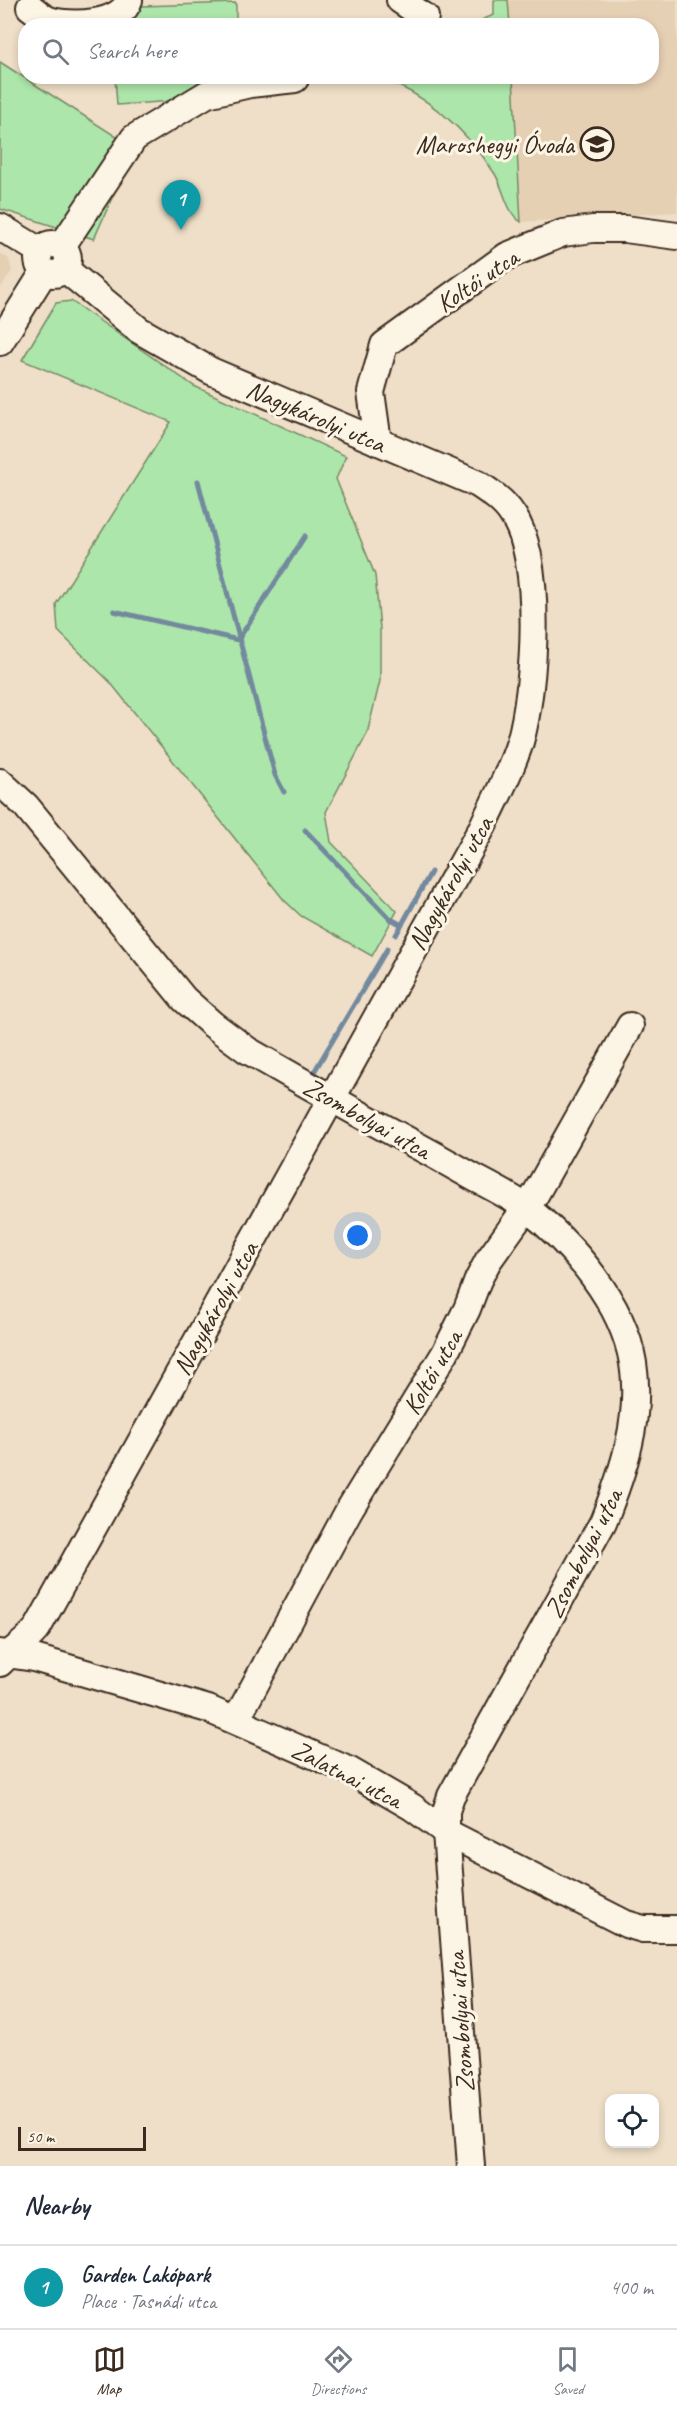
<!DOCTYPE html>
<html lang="en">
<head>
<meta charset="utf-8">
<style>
	body { margin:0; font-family:Caveat,sans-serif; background:#f2f2f3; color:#1f2937 }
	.controls { position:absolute; right:18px; bottom:18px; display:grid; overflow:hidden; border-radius:12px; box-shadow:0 3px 9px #0003 }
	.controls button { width:54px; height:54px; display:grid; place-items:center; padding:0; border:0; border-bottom:2px solid #e0e1e3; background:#fff; color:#1f2937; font:30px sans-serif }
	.scale { position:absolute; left:18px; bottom:15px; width:128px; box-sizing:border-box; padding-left:6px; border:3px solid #3b2a1e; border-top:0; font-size:16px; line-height:21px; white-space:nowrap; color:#3b2a1e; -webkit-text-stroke:4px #fcf5e5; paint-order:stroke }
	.you { position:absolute; left:358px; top:1236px; width:21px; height:21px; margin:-15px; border:4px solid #fff; border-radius:50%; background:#1a73e8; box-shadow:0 0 0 9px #1a73e833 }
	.badge { display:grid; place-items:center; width:39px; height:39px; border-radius:50%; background:#3b2a1e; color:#fff; font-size:20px; font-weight:700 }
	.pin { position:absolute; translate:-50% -50px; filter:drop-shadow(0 2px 3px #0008) }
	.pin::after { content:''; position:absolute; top:32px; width:21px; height:18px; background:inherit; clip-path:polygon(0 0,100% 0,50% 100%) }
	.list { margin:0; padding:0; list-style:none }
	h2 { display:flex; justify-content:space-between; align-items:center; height:78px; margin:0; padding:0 24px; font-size:26px }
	h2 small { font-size:20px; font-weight:400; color:#747a83 }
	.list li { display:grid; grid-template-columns:39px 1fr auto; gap:18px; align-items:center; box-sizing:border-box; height:84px; padding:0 24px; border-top:2px solid #e0e1e3 }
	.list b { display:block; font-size:22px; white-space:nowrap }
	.list p { margin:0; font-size:20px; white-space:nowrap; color:#747a83 }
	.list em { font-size:20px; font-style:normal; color:#747a83 }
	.icon { flex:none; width:33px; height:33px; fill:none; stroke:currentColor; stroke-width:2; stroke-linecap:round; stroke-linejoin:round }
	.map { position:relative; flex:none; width:677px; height:2166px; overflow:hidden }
	.search { position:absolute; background:#fff; box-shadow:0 3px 9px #0003; left:18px; right:18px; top:18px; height:66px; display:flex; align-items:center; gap:15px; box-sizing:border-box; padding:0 21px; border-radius:24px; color:#747a83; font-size:22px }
	.sheet { height:162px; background:#fff }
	nav { display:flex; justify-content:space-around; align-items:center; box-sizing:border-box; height:84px; border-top:2px solid #e0e1e3; background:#fff; font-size:16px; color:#747a83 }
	nav a { display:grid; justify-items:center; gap:3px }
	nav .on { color:#3b2a1e }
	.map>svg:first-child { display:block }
	.built { fill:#e6d0b4 }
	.green { fill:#ade6aa; stroke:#748864; stroke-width:1.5 }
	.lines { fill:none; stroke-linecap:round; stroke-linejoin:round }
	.stream { stroke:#72899e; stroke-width:5 }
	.minor-casing { stroke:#3b2a1e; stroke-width:30 }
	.minor { stroke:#fcf5e5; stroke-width:26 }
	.labels { text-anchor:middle; stroke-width:6; stroke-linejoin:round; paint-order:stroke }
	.poi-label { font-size:26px; fill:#3b2a1e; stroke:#fcf5e5; text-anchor:end }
	.street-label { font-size:26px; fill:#3b2a1e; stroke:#fcf5e5 }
</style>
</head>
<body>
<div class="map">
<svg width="677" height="2166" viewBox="0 0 677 2166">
	<rect width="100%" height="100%" fill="#efdfc8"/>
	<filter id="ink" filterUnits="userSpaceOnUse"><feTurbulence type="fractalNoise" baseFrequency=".0167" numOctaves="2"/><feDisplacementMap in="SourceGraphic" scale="12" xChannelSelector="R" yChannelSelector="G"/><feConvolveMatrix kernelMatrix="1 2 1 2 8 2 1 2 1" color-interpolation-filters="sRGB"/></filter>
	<g filter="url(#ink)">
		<!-- built -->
		<g class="built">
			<path d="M508 0H677V212L521 222 513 77 652 76V26L510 25Z"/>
			<path d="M0 253 9 259 12 271 0 289Z"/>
		</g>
		<!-- green -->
		<g class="green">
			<path d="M494 0H508L510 25H469L494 15Z"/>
			<path d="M236 3V19H365V23H376V26H123L141 6Z"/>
			<path d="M0 62 134 148 94 239 0 209Z"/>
			<path d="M115 77H222L174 101 117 105Z"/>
			<path d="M378 77H513L521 222C506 212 504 189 495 174 466 129 428 95 378 77Z"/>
			<path d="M71 301 194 386 346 456 336 479 375 575 380 629V681L367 734 326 812 331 842 397 911 372 956 301 916 284 900 110 682 58 631 56 604 171 422 22 360 56 303Z"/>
		</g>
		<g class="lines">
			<!-- stream -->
			<g class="stream">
				<path d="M198 481 275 775 284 792"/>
				<path d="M114 611 238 640"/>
				<path d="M238 640 305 536"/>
				<path d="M305 830 389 918 402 925"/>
				<path d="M396 935 431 872"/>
				<path d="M314 1072 387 949"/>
			</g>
			<!-- minor casing -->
			<g class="minor-casing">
				<g id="minor">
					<path d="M400 0 425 17"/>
					<path d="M30 7C36 11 42 18 49 20 70 27 122 25 129 0"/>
					<path d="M0 227 40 251"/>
					<circle cx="53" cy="259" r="15"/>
					<path d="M62 246 134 138 207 94 250 84 295 79"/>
					<path d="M0 342 44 272"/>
					<path d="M378 442 371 392 384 345 507 256 563 233 593 229H625L677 236"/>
					<path d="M0 782 26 806 184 999 212 1024 247 1050C296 1078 344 1106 394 1133 420 1147 447 1162 473 1177 490 1186 508 1195 524 1206 572 1243 623 1302 633 1363 642 1418 623 1472 603 1522L451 1796 446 1811V1832L471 2166"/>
					<path d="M0 1653 34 1658 208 1709 350 1771 412 1807 446 1832 626 1924 643 1929H677"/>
					<path d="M0 1663C12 1650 27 1642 38 1627L483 826C496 798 511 771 520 742 535 690 544 559 512 514 504 501 490 492 478 484L211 371 139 330 65 269"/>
					<path d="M236 1720 349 1510 445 1353 467 1309 478 1280 488 1261 535 1195 630 1026"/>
				</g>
			</g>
			<!-- minor -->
			<use href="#minor" class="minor"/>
		</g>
	</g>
	<!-- icons -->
	<defs>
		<g id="school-ring" transform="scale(1.725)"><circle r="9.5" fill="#fcf5e5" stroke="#3b2a1e" stroke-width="1.5"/><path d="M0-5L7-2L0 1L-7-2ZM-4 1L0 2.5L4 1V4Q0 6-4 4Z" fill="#3b2a1e"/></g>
	</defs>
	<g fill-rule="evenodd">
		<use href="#school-ring" x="597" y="144"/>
	</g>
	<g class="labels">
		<!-- poi labels -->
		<g class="poi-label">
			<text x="574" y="153">Maroshegyi Óvoda</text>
		</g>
		<!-- street labels -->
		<g class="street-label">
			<text transform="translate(477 280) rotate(-34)" y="9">Koltói utca</text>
			<text transform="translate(316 416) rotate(23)" y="9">Nagykárolyi utca</text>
			<text transform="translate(450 883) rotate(-61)" y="9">Nagykárolyi utca</text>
			<text transform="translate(367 1118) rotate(29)" y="9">Zsombolyai utca</text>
			<text transform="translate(215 1308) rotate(-61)" y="9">Nagykárolyi utca</text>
			<text transform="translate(432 1372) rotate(-60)" y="9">Koltói utca</text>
			<text transform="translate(583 1553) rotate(-63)" y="9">Zsombolyai utca</text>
			<text transform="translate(347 1774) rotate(27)" y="9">Zalatnai utca</text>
			<text transform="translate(460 2022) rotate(-94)" y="9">Zsombolyai utca</text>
		</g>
	</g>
</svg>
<div class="controls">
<button><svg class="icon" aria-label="locate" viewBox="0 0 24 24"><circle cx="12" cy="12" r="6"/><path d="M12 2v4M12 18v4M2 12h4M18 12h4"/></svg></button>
</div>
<div class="scale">50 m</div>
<div class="you"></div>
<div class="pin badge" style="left:181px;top:230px;background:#0f9aa8">1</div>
<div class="search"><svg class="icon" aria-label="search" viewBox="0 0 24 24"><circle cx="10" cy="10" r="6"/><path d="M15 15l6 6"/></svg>Search here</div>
</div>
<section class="sheet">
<h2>Nearby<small></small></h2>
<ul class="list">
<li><span class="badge" style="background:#0f9aa8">1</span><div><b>Garden Lakópark</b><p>Place · Tasnádi utca</p></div><em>400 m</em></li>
</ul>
</section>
<nav>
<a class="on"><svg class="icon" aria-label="map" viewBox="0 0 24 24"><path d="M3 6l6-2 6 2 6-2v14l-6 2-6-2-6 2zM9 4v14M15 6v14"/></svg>Map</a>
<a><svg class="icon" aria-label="directions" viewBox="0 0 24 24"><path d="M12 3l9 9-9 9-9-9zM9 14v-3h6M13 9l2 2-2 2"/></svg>Directions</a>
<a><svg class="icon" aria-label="saved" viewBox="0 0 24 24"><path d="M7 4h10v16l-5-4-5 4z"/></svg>Saved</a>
</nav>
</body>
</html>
